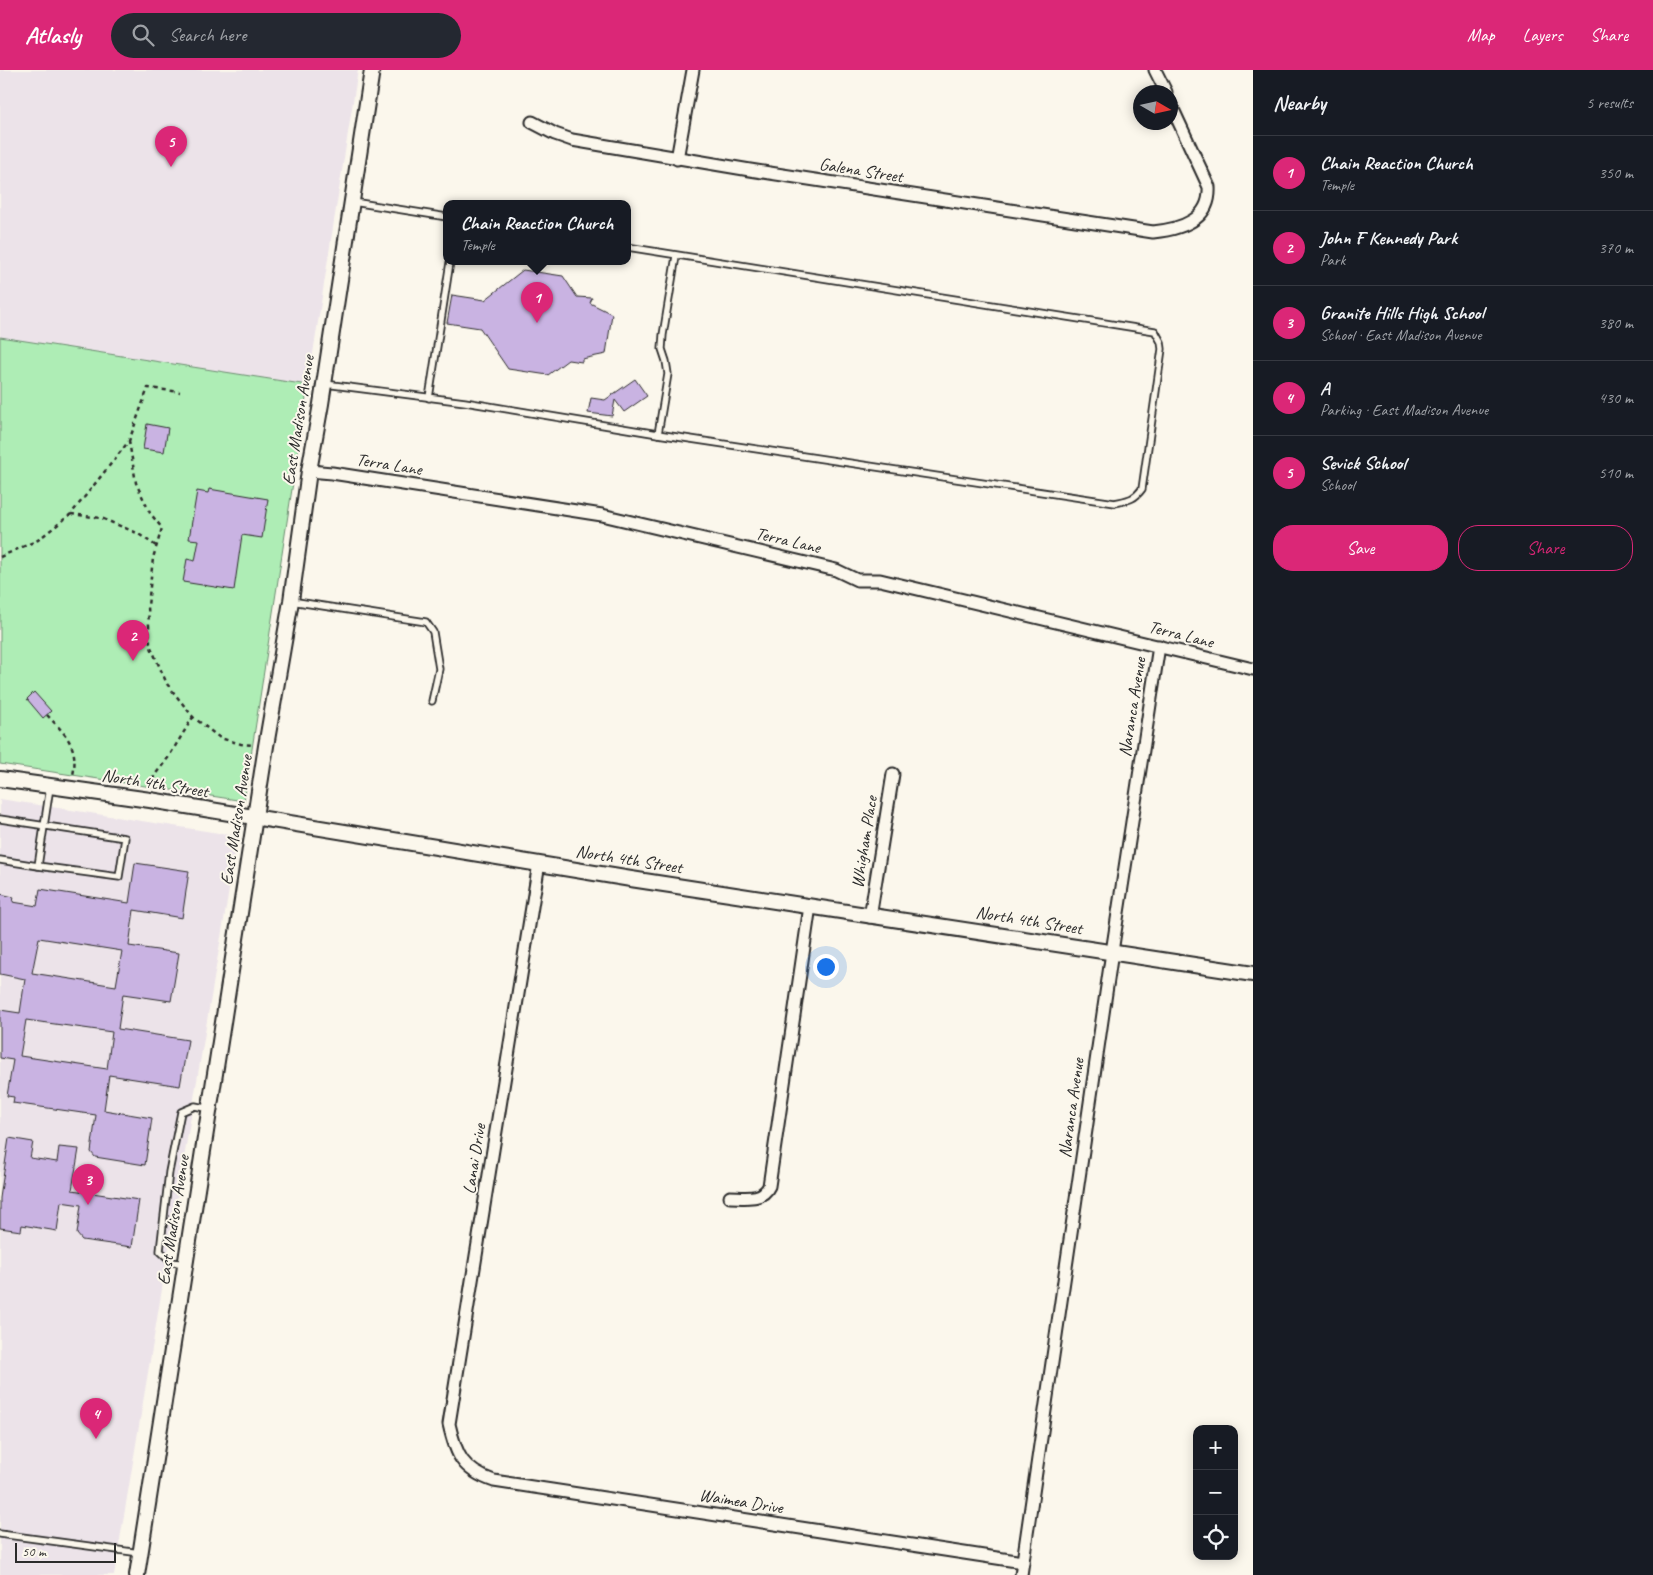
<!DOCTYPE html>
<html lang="en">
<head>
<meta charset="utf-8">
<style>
	body { margin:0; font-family:Caveat,sans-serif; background:#242831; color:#f1f3f6 }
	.controls { position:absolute; right:15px; bottom:15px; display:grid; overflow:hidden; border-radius:10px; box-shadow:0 2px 12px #0003 }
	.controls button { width:45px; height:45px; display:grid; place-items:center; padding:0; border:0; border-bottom:1px solid #363941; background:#171b24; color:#f1f3f6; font:25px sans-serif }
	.compass { position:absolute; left:1133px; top:15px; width:45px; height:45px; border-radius:50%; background:#171b24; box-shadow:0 2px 12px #0003; rotate:99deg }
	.scale { position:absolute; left:15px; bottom:12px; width:101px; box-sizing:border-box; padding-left:5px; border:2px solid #2b2b2b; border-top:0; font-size:14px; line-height:18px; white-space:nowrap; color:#2b2b2b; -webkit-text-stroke:4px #fbf7ec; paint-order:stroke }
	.you { position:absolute; left:825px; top:896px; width:18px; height:18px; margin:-12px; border:4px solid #fff; border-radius:50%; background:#1a73e8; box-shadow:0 0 0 8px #1a73e833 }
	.badge { display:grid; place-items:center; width:32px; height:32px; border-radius:50%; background:#db2777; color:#fff; font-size:16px; font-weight:700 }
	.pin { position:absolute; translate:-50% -41px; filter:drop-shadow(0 1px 2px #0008) }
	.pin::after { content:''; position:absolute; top:26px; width:18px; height:15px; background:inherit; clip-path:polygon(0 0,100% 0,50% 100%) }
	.popup { position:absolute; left:443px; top:130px; width:188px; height:65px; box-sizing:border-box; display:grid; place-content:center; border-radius:10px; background:#171b24; filter:drop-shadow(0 1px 4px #0005); font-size:16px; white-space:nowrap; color:#9ea1a6 }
	.popup b { font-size:19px; color:#f1f3f6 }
	.popup::after { content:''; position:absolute; left:50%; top:100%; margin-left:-10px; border:10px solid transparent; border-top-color:#171b24 }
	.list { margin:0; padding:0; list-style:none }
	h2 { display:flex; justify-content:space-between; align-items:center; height:65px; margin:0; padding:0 20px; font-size:21px }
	h2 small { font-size:16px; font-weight:400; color:#9ea1a6 }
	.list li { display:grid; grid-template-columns:32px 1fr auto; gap:15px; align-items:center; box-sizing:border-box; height:75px; padding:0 20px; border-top:1px solid #363941 }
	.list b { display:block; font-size:19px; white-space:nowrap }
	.list p { margin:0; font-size:16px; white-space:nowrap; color:#9ea1a6 }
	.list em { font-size:16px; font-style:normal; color:#9ea1a6 }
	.actions { display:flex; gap:10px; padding:15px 20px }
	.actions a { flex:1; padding:11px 0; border:1px solid #db2777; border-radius:20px; text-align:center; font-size:18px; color:#db2777 }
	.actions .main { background:#db2777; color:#fff }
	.icon { flex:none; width:28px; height:28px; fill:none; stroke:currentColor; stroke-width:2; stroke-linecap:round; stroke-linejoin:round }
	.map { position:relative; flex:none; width:1253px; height:1505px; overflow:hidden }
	header { display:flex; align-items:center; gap:30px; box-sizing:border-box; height:70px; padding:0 25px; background:#db2777; color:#fff }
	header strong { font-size:24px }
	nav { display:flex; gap:28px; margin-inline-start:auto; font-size:18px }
	.search { width:350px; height:45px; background:#242831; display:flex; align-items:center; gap:12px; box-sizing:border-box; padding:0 18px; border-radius:28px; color:#9ea1a6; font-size:19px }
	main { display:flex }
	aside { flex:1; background:#171b24 }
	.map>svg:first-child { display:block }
	.built { fill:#ece3e9 }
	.green { fill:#aeedb5; stroke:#6c8c70 }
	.building { fill:#c9b3e2; stroke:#2b2b2b; fill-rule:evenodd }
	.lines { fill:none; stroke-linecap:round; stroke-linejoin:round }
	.service-casing { stroke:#2b2b2b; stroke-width:9 }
	.minor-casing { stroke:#2b2b2b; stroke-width:15 }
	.tertiary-casing { stroke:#2b2b2b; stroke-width:18 }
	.path { stroke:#2b2b2b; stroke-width:2.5; stroke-dasharray:4 4; stroke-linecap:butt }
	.service { stroke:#fbf7ec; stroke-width:5.5 }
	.minor { stroke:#fbf7ec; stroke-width:11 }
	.tertiary { stroke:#fbf7ec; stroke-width:14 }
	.labels { text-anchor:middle; stroke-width:4; stroke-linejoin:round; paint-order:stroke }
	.street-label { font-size:18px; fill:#2b2b2b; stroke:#fbf7ec }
</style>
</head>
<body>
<header>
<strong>Atlasly</strong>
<div class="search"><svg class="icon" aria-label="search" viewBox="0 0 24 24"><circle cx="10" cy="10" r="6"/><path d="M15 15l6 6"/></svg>Search here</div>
<nav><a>Map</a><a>Layers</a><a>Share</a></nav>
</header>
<main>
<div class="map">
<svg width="1253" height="1505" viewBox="0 0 1253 1505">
	<rect width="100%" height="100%" fill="#fbf7ec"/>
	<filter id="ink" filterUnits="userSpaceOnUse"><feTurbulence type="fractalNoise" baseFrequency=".02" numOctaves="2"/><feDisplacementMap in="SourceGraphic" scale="10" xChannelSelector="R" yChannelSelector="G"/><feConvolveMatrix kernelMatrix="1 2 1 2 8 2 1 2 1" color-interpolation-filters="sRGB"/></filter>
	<g filter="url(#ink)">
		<!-- built -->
		<g class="built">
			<path d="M0 0H358L308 315 0 267Z"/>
			<path d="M0 729 238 766 114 1505H0Z"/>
		</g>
		<!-- green -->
		<path class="green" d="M0 267 308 315 244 731 0 694Z"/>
		<!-- building -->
		<g class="building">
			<path d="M523 200 563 206 577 227 592 228 590 233 612 244 606 284 582 289V292L568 290 548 305 508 299 480 258 447 253 452 225 485 230Z"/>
			<path d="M635 309 647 326 624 342 615 330 612 346 588 343 591 328 605 330Z"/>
			<path d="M147 354 168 358 164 382 143 379Z"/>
			<path d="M209 419 268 429 262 468 242 465 234 520 183 512 187 489 195 491 199 470 189 469 197 421 208 423Z"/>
			<path d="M34 622 51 641 43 648 27 629Z"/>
			<path d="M135 793 189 801 182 848 134 840 129 876 179 883 171 931 123 924 118 959 188 970 180 1016 109 1005 104 1040 152 1048 145 1095 95 1087 91 1082 96 1045 13 1033 14 1027 7 1026 13 990 0 988V940L20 943 25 909 0 904V824L14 827 13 832 37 836 40 819 129 833ZM39 868 122 881 116 916 32 903ZM26 950 112 962 107 999 20 986Z"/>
			<path d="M9 1068 33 1072 30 1088 57 1092 59 1077 79 1079 72 1120 139 1130 132 1177 82 1170 77 1164 81 1135 61 1132 57 1161 22 1155 21 1161 0 1158V1128Z"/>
		</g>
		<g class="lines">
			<!-- service casing -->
			<g class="service-casing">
				<g id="service">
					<path d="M353 132 447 147"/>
					<path d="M325 314 465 332 664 365 1115 433C1128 430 1134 430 1142 419L1162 279 1161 272 1155 261 627 177"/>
					<path d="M429 328 450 192"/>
					<path d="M658 364 668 304 666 291 662 279 663 265 676 186"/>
					<path d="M291 531 426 552 433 562 439 599 432 631"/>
					<path d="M0 749 125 768 119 807 38 796 50 717"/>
					<path d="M0 790 38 796"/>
					<path d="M185 1194 172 1192 160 1181 169 1102 181 1042 195 1036 210 1039"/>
					<path d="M0 1464 140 1483"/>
				</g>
			</g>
			<!-- minor casing -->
			<g class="minor-casing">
				<g id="minor">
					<path d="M1155 0 1166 22"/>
					<path d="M532 52 555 64 572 70 750 100 1153 162C1181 159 1211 150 1209 117L1170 33"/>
					<path d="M677 89 693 0"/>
					<path d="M309 401 332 403 602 445 836 500 857 510H880L1253 599"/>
					<path d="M539 793 449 1354C456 1385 462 1400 494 1411L1023 1492"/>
					<path d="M870 847 893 704"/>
					<path d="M730 1127C745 1127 762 1131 769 1116L810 836"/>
					<path d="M1021 1505 1112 882 1159 576"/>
				</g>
			</g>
			<!-- tertiary casing -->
			<g class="tertiary-casing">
				<g id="tertiary">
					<path d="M0 709 150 730 631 809 1253 904"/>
					<path d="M137 1505 266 676 291 531 309 401 321 334 372 0"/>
				</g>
			</g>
			<!-- path -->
			<g class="path">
				<path d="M129 371 136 413 150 443 162 458 153 488 148 536 150 575 167 614 193 647 220 668 241 674 253 675"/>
				<path d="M71 444 101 448 137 463 156 476"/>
				<path d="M0 487 38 470 71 444 129 371 148 318 180 322"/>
				<path d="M130 569 135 574 150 568"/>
				<path d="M47 645C66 665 79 676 73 705"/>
				<path d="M152 718 154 706 168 688 193 647"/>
			</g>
			<!-- service -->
			<use href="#service" class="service"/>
			<!-- minor -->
			<use href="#minor" class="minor"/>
			<!-- tertiary -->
			<use href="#tertiary" class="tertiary"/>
		</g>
	</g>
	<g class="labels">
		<!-- street labels -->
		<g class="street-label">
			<text transform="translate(861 100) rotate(9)" y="6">Galena Street</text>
			<text transform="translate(298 350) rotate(-81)" y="6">East Madison Avenue</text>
			<text transform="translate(389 394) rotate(9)" y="6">Terra Lane</text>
			<text transform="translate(788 470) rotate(13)" y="6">Terra Lane</text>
			<text transform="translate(1181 564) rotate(14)" y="6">Terra Lane</text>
			<text transform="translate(1132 637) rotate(-81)" y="6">Naranca Avenue</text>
			<text transform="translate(155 713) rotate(9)" y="6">North 4th Street</text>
			<text transform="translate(236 750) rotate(-81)" y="6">East Madison Avenue</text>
			<text transform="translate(864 772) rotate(-81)" y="6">Whigham Place</text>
			<text transform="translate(629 789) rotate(9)" y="6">North 4th Street</text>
			<text transform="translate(1029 850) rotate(9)" y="6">North 4th Street</text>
			<text transform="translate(1071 1038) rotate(-82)" y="6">Naranca Avenue</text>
			<text transform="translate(474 1089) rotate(-81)" y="6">Lanai Drive</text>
			<text transform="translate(173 1150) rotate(-81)" y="6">East Madison Avenue</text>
			<text transform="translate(741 1431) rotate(9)" y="6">Waimea Drive</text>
		</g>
	</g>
</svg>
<div class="controls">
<button>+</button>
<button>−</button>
<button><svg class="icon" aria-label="locate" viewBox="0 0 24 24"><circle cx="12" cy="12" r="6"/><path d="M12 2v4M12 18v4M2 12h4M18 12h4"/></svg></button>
</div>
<svg class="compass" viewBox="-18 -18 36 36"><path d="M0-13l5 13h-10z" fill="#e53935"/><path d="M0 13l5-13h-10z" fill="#9ea1a6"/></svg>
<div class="scale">50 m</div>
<div class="you"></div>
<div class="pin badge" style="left:537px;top:253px">1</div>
<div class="popup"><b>Chain Reaction Church</b>Temple</div>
<div class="pin badge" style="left:133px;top:591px">2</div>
<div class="pin badge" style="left:88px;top:1135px">3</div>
<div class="pin badge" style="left:96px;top:1369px">4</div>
<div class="pin badge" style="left:171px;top:97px">5</div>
</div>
<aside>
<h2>Nearby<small>5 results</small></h2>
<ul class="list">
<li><span class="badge">1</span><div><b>Chain Reaction Church</b><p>Temple</p></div><em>350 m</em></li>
<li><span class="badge">2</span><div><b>John F Kennedy Park</b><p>Park</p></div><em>370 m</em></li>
<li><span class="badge">3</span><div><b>Granite Hills High School</b><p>School · East Madison Avenue</p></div><em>380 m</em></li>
<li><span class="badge">4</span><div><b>A</b><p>Parking · East Madison Avenue</p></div><em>430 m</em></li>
<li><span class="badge">5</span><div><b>Sevick School</b><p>School</p></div><em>510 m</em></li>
</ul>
<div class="actions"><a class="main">Save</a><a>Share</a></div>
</aside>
</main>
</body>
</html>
